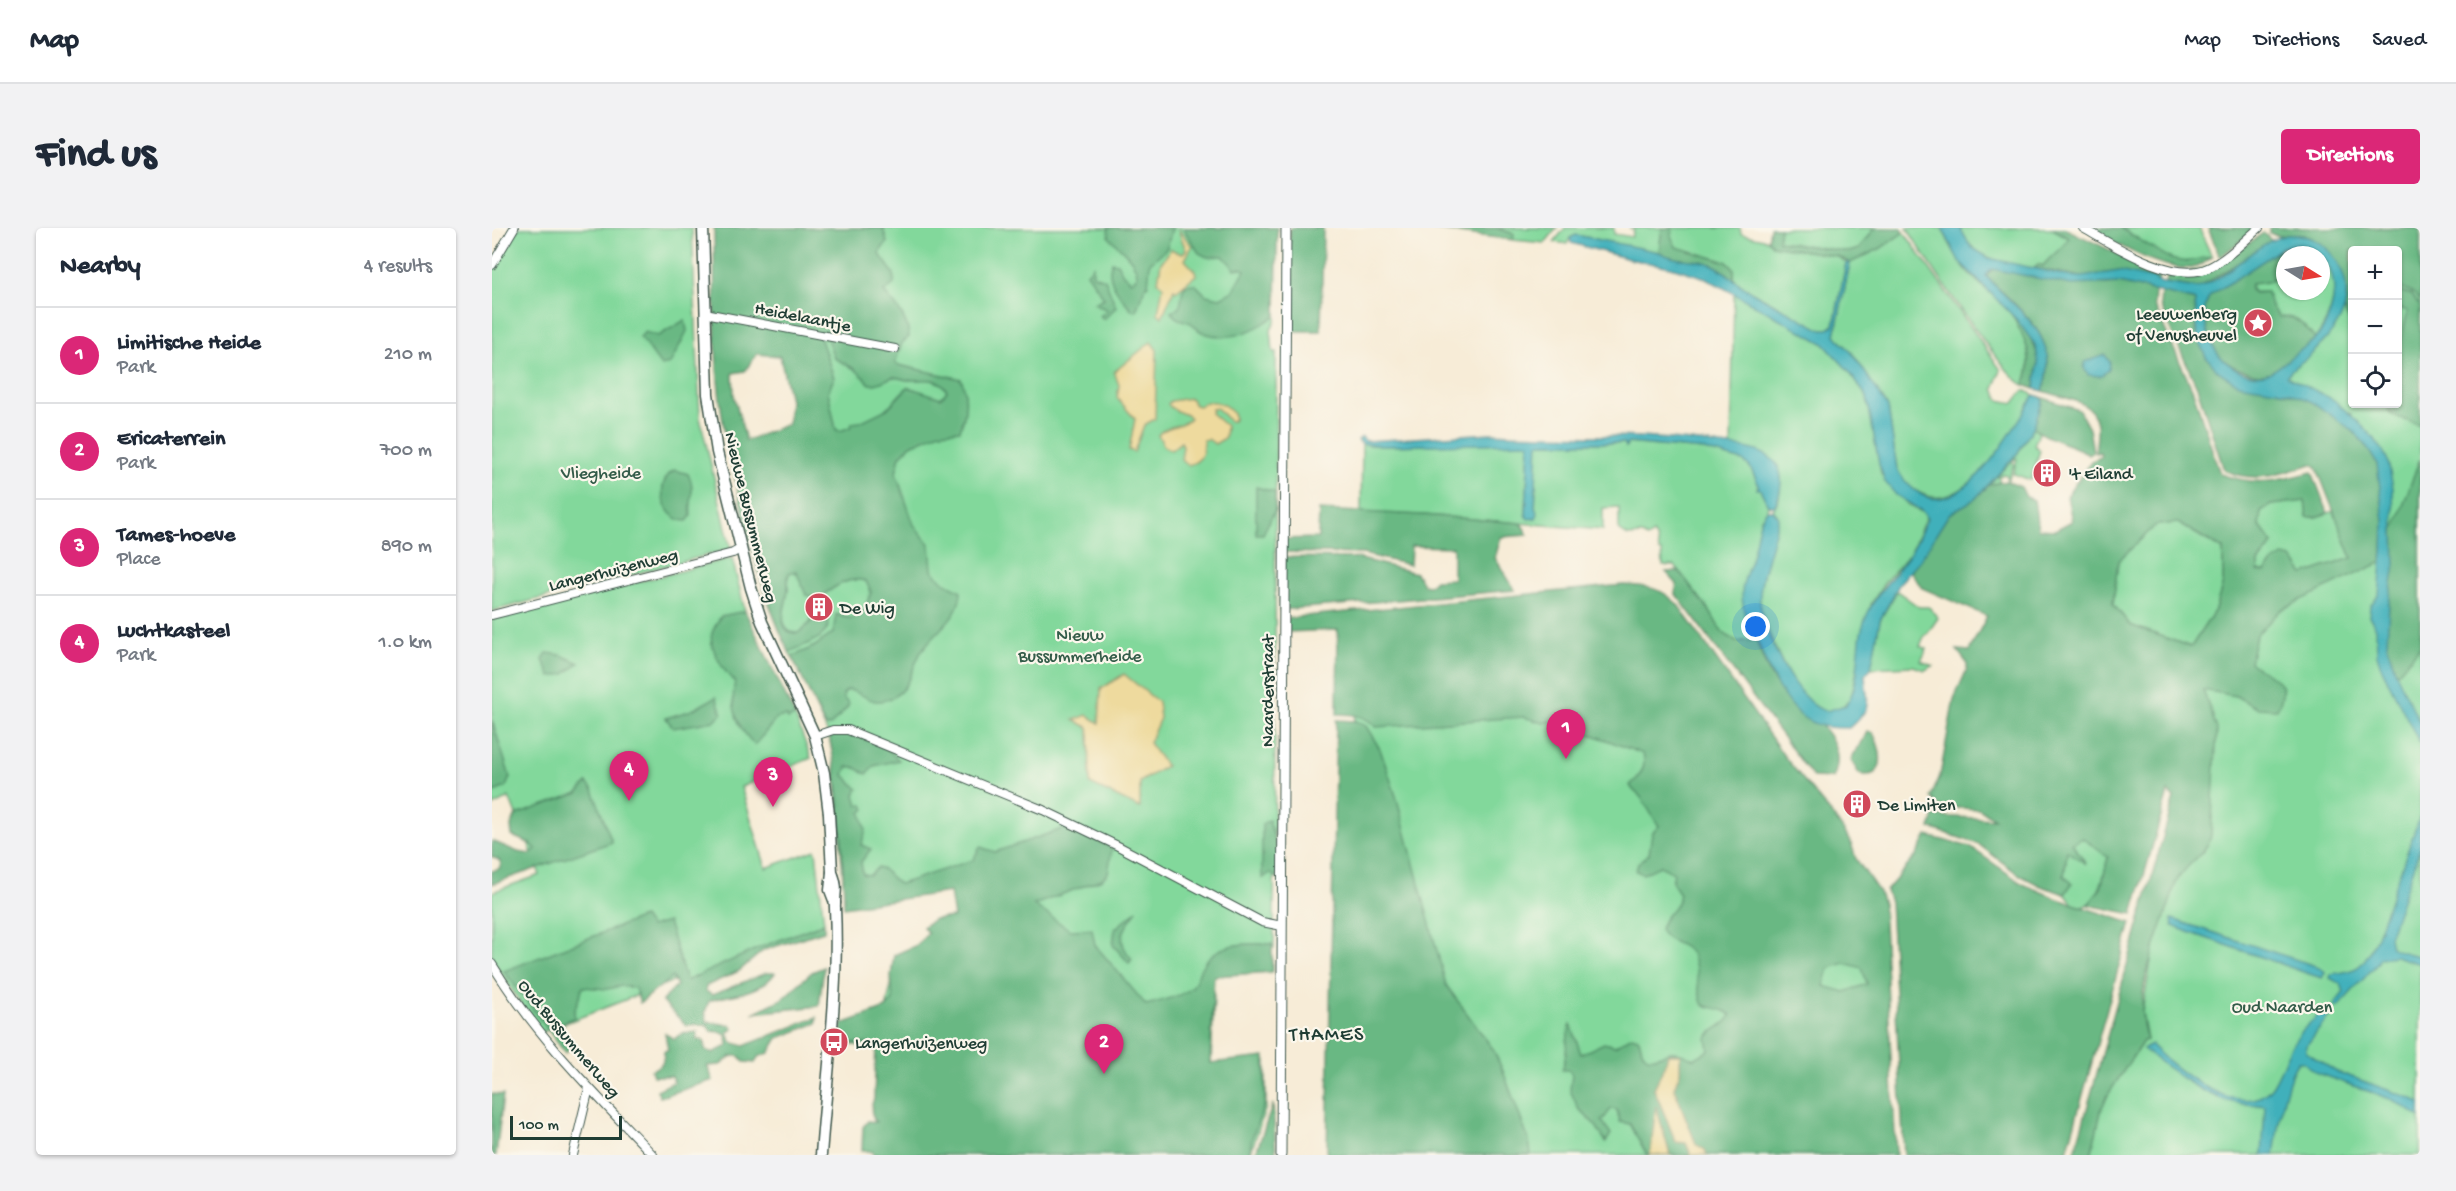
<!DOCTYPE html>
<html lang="en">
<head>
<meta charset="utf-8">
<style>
	body { margin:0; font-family:"Gochi Hand",sans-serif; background:#f2f2f3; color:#1f2937 }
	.controls { position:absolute; right:18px; top:18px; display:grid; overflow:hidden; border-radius:6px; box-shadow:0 2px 4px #0004 }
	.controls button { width:54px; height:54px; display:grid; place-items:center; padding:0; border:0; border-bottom:2px solid #e0e1e3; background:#fff; color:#1f2937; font:30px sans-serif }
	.compass { position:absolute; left:1784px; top:18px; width:54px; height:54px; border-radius:50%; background:#fff; box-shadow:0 2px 4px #0004; rotate:101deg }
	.scale { position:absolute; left:18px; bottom:15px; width:112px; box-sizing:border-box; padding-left:6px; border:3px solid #1f3d34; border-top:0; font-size:16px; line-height:21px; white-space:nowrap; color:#1f3d34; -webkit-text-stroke:4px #fbf7ec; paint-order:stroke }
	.you { position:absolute; left:1264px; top:399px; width:21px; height:21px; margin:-15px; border:4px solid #fff; border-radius:50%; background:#1a73e8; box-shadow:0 0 0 9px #1a73e833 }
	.badge { display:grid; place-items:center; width:39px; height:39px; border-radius:50%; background:#db2777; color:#fff; font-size:20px; font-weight:700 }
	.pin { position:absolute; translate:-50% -50px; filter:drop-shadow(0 2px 3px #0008) }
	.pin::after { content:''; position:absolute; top:32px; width:21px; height:18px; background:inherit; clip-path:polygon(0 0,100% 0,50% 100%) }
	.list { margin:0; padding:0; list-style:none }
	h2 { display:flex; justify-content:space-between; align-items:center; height:78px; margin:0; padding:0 24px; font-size:26px }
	h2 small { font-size:20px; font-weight:400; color:#747a83 }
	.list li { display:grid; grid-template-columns:39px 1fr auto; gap:18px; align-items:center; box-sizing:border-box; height:96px; padding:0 24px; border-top:2px solid #e0e1e3 }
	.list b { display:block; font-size:22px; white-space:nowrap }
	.list p { margin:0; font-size:20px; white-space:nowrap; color:#747a83 }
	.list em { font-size:20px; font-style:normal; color:#747a83 }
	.icon { flex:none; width:33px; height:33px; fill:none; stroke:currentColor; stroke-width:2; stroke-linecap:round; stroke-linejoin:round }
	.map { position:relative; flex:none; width:1928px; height:927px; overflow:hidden; border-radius:6px }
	header { display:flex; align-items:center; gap:36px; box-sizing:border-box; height:84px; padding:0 30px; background:#fff; border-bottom:2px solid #e0e1e3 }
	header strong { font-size:28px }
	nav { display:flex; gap:33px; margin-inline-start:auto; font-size:21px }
	.intro { display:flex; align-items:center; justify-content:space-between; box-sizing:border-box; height:144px; padding:0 36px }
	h1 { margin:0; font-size:42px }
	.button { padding:15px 27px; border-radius:6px; background:#db2777; color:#fff; font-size:21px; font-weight:700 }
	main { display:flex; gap:36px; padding:0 36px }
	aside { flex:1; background:#fff; border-radius:6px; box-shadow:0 2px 4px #0004 }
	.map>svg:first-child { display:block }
	.green { fill:#82d89b; stroke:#508a68; stroke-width:1.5; fill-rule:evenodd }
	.forest { fill:#69b883; stroke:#447a5c; stroke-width:1.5; fill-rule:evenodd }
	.sand { fill:#eeda9e; stroke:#868c69; stroke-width:1.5 }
	.water { fill:#40b0bb; stroke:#307678; stroke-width:1.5; fill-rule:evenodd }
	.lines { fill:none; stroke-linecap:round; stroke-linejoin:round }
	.minor-casing { stroke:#3f574c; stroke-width:10 }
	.tertiary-casing { stroke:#3f574c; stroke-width:11 }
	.secondary-casing { stroke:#3f574c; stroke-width:13 }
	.minor { stroke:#fff; stroke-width:8 }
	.tertiary { stroke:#fff; stroke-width:9 }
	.secondary { stroke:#fff; stroke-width:10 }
	.labels { text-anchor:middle; stroke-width:4.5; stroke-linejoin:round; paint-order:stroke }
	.poi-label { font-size:18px; fill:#1f3d34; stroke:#fbf7ec; text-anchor:start }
	.street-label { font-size:18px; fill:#1f3d34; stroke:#fbf7ec }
	.park-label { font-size:18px; fill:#335c49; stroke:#fbf7ec }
	.neighbourhood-label { font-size:20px; letter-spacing:1.5px; fill:#1f3d34; stroke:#fbf7ec }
</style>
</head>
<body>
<header>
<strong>Map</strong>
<nav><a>Map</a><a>Directions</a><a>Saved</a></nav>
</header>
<div class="intro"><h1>Find us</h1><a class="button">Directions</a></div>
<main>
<aside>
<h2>Nearby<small>4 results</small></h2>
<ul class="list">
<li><span class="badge">1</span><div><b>Limitische Heide</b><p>Park</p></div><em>210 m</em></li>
<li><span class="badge">2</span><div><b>Ericaterrein</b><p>Park</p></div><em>700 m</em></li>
<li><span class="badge">3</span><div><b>Tames-hoeve</b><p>Place</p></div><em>890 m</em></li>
<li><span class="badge">4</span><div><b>Luchtkasteel</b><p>Park</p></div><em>1.0 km</em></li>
</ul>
</aside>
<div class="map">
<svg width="1928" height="927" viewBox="0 0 1928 927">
	<rect width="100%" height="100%" fill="#fbf7ec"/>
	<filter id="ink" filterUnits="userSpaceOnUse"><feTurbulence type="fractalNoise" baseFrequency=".0167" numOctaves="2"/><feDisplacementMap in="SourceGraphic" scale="12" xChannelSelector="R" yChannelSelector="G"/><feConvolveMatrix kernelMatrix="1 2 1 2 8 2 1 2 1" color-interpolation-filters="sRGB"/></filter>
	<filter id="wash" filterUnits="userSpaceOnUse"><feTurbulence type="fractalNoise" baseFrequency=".008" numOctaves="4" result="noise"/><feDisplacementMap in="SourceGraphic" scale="24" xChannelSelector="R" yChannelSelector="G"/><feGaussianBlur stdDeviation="1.35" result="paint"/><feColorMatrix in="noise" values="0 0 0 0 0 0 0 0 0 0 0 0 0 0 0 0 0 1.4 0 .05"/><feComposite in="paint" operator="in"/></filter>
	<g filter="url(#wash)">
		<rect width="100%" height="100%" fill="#f7ecd7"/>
		<!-- green -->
		<g class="green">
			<path d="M26 0H200L208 190 239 321 0 383V42Z"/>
			<path d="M332 0H785L784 92 779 102 781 124H784V149L782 720 757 717 739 719 701 767H722L719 839 774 833V879L758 927H425L385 819 349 816 351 798 394 783 402 739 618 623 353 676 342 531 337 508 322 476 351 467 356 462 402 375 359 199 348 203 344 202 336 164 342 150 328 109ZM342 130 406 137 469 151 448 204 386 186C402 178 404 167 416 159L449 170 455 163 450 156 437 151 416 152 401 149 383 156 363 141Z"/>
			<path d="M1004 0H1065L1053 15 1021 12 1022 6Z"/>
			<path d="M1073 0H1122V6L1140 9 1142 1 1137 0H1170L1167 24 1084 7 1078 10 1075 16 1062 14Z"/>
			<path d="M1181 0H1248L1249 6 1276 12 1280 17 1345 28 1354 35 1342 97 1336 101H1328L1253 60 1242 51V41L1235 34 1184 19 1179 8Z"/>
			<path d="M1288 0H1382L1367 21 1357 24 1286 13Z"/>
			<path d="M1415 0H1450C1457 16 1465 31 1476 44 1489 59 1508 71 1520 87 1534 107 1543 133 1532 157 1513 151 1430 24 1415 0Z"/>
			<path d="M1468 0H1559L1577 10C1570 22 1560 26 1551 38L1546 36 1543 40C1515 35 1479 32 1468 0Z"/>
			<path d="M1628 0H1707L1720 29C1711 29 1705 34 1697 35 1672 35 1650 10 1628 0Z"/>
			<path d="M1928 0V927H1599L1610 879 1617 865 1651 813 1655 812 1650 784 1660 727 1722 490 1710 461 1744 468 1765 480 1770 479 1702 425 1850 352 1890 334V341L1903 337 1859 186 1795 148C1800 138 1813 132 1822 124 1837 110 1860 81 1852 59 1846 44 1835 29 1827 14ZM1860 22H1906V176H1860Z"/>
			<path d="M1412 4 1509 142 1502 161 1507 172 1522 175 1532 162 1542 167C1523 200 1473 292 1426 264 1416 258 1410 252 1405 241L1396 179 1361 126 1343 107 1358 35 1389 20Z"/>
			<path d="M1829 29C1852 54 1841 86 1823 111 1810 94 1793 97 1783 86 1778 80 1777 71 1773 64H1761L1758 58 1762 55 1776 54 1793 42V63H1829Z"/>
			<path d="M1242 65 1331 115 1356 142 1375 169 1389 246 1415 276 1435 287 1418 325 1393 354 1379 376 1359 470C1352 479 1339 487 1327 482 1304 473 1270 397 1268 374 1266 348 1283 315 1286 288L1281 282 1287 271 1289 250 1239 218Z"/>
			<path d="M1541 200 1547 205 1542 217 1548 222 1539 252 1521 246 1525 231 1524 230 1520 234 1522 236 1516 252 1515 247 1511 246 1506 249 1508 254 1497 257 1525 226Z"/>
			<path d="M1001 215H1037L1034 285 1043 289 1045 215H1132L1212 222 1251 233 1258 239 1267 257 1265 259 1268 261 1276 277 1275 282 1269 290 1261 326 1262 400 1264 412 1244 414 1229 403 1217 382 1183 338H1171L1170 324 1167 323 1165 311 1161 306 1155 310 1150 307 1136 308 1127 302V279L1111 280V302L931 287 869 285 870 216 891 218Z"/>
			<path d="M1813 273 1816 289H1825L1842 283 1860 330 1816 346H1810L1802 333 1781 334 1773 344 1766 343V335L1781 316 1767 297 1769 283 1779 277Z"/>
			<path d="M1686 295 1731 322V356L1723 382 1699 419 1638 397 1621 376 1626 333 1664 297Z"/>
			<path d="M240 330 255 391 304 490 319 530 249 559 274 640 323 622 324 623 332 695 194 753 192 749 48 805 0 731V664L48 647 26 587H24L17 569 0 579V391Z"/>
			<path d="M301 342 327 370C341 360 355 348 374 353L379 364C374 380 368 397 347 387L341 405 323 418 300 429 297 424 328 409V391L322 387 318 395 306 405 300 406C283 392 296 376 296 360 296 351 293 347 301 342Z"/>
			<path d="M1130 363 1384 671 1380 927H857L864 391Z"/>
			<path d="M1405 363 1427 379H1437L1446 390 1435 406H1433L1428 418 1435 421 1429 433 1441 438 1433 442 1421 438 1379 440 1388 392Z"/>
			<path d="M1590 610 1616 629C1612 647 1609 670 1591 679L1581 676 1573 666 1580 655 1572 649 1575 623 1593 634 1580 615Z"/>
		</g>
		<!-- forest -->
		<g class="forest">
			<path d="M222 0H391L395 14 387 25 402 46V56L392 64C404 78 416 90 417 109L410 115 403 135 406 137 469 151C476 164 474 188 468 202L448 204 419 217 408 228 404 245 422 297 438 317 440 342 450 353 469 363C468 390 445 401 431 421 419 438 419 465 394 472 378 477 371 464 356 462L351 466 352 471 357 476 355 480 338 498H333L300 429 323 418 341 405 344 386C368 397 372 384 379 364L374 353C355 348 341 360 327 370L314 367 304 343 297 345C295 351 296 353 296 360 296 373 280 406 306 405L318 395 322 386 328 391 336 386C343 409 314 416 297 424 272 372 258 315 245 259 240 235 233 211 230 187 221 126 223 62 222 0ZM328 109 335 111 342 130 363 141 378 156C387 157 393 151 401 149 407 148 411 152 416 152 430 153 448 147 455 163L449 170 416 159 395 181 368 194 360 195 359 199 348 203 344 202 336 164 342 150ZM265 126 288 128 298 172 296 196 254 213 242 167 241 145 253 143Z"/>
			<path d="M616 0H680L675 20 658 35 656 57 653 59 644 83 640 82C629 68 612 53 620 34L625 35 631 46 639 53 645 49C646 33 627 20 617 9Z"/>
			<path d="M691 0H785L784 87C763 103 736 115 710 104 705 102 703 98 699 95 690 91 685 93 679 84 695 77 686 68 693 57L703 56 714 67 728 70 741 63 753 42 749 40 743 41 731 28 715 29 707 25Z"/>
			<path d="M798 0H831L829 103H797Z"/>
			<path d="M927 0H1004L1022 6 1021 12Z"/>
			<path d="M1170 0H1181L1179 8 1184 19 1235 34 1242 41V51C1234 45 1223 36 1213 34 1196 31 1182 33 1167 24Z"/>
			<path d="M1278 0H1288L1286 13 1357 24 1367 21 1382 0H1410L1412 4 1389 20 1358 35 1345 28 1280 17 1276 12Z"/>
			<path d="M1559 0H1572L1668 46 1666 54 1627 43 1590 49 1543 40 1546 36 1551 38C1560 26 1570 22 1577 9Z"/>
			<path d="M1594 0H1628L1679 31C1700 37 1701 30 1720 29 1714 34 1708 39 1699 40 1668 43 1623 14 1594 0Z"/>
			<path d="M1716 0H1765L1728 29Z"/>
			<path d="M1778 0H1928V73L1923 66 1906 59V22H1860V94C1844 84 1857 50 1844 33 1838 25 1824 11 1815 8 1802 3 1789 12 1778 5Z"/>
			<path d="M1771 5 1780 13 1707 60 1673 55 1678 45C1715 47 1742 26 1771 5Z"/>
			<path d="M1787 22 1793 33V42L1776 54 1759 56 1758 62 1762 65 1775 64 1779 79 1787 89C1805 87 1813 98 1823 111 1812 119 1788 141 1777 145 1770 147 1760 145 1754 143 1720 134 1710 105 1714 72L1718 67Z"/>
			<path d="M601 38V47L613 51 624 79 612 91 608 88 615 82 602 75 612 70 595 45Z"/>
			<path d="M1501 41 1614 56 1627 55 1663 63 1662 77 1701 163 1728 246C1763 258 1784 254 1820 244L1836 285 1825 289H1815L1813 273 1779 277 1769 283 1767 297 1781 316 1766 334V343L1773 344 1781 334 1791 328 1800 330 1812 346 1860 330 1824 238 1819 236C1791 246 1761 256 1732 242L1705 159 1668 78 1669 64 1703 73 1704 103 1714 129C1735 139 1755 150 1777 159 1786 164 1798 164 1808 168 1835 179 1880 212 1887 242 1893 271 1893 305 1890 334L1790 381 1764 407 1758 434C1775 450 1802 449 1785 481L1765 480 1744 468 1711 462 1725 501 1719 608C1714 627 1696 634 1686 651 1681 659 1680 669 1677 677 1663 718 1640 769 1655 812L1651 813 1617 865 1610 879 1599 927H1582L1682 570 1676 564 1641 686 1596 677 1609 660 1616 629 1591 610 1580 615 1594 636 1575 623 1572 648 1580 655 1573 666 1549 658 1526 646 1486 616 1438 600 1442 588 1503 591 1487 581 1448 579 1439 569 1448 548 1462 471 1475 441V435L1465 422 1477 423 1495 388 1430 360 1419 344 1457 286 1483 271 1497 257 1514 253 1529 259 1534 269 1542 272 1546 301 1563 302 1580 293 1575 268 1599 233 1609 229 1608 224 1603 225C1604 216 1606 205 1605 196 1601 171 1570 170 1551 163 1571 109 1527 82 1494 48ZM1686 295 1731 321V355L1723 382 1699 419 1638 397 1621 376 1626 333 1664 297Z"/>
			<path d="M1906 63 1920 67 1928 78V198L1898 186 1895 176H1906V123L1916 83 1906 80Z"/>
			<path d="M1520 87C1533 100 1547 117 1546 137 1545 146 1543 153 1543 161L1532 157C1545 129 1532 111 1520 87Z"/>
			<path d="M193 92 195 103 178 136 169 138 148 109 153 104 166 108Z"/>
			<path d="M1549 169 1587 182 1597 201 1601 223 1597 226C1578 215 1560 214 1541 200L1551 172Z"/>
			<path d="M1928 230V418L1909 441 1904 445 1895 416V401L1902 303Z"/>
			<path d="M183 242 196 246C204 260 197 272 199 288L195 293C170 293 161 253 183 242Z"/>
			<path d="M764 259 783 264V282L771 306H764Z"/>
			<path d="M827 282 931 287 1029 295 1036 307 1009 309 1003 330 1023 362 788 382 789 329 865 330 924 345 932 357 937 358 943 352 961 351V319L919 318 918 337 871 326 790 324 789 311 826 310Z"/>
			<path d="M1187 343 1217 382 1229 403 1244 414 1264 412C1269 426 1276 447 1286 458 1310 485 1360 507 1341 550L1321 549 1183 365 1185 356 1174 344Z"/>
			<path d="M1131 357C1154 358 1170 359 1186 377L1292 528 1345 593 1358 612 1364 631 1387 664 1391 676 1404 927H1215L1213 922 1204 916 1182 860 1188 844V826H1176C1174 838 1167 849 1162 861L1184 914 1194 915 1199 927H1178L1164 880 1158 927H1155L1138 896 1128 894 1125 882 1119 881 1110 893 1119 906 1114 914 1104 898 1086 880 1078 862 1080 847 1077 842H1070C1076 826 1073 811 1079 796L1089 826 1112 815 1123 818 1140 808 1146 810C1150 815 1148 819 1151 824 1156 836 1171 825 1178 824 1187 823 1194 827 1202 831L1217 822 1215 810C1222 798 1234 799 1239 787 1233 780 1220 781 1211 777 1204 763 1207 744 1201 729 1194 714 1176 717 1168 702 1170 687 1186 681 1188 666L1180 654 1182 645 1168 638 1151 646 1144 643 1146 635 1157 626 1160 605 1167 598C1161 589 1156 581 1151 572 1147 565 1141 565 1138 557 1148 549 1155 539 1151 526L1104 508 1073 499 1062 493 1051 495 1032 489 884 499C873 487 860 486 845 486L846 402 795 404 794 391 813 388ZM1353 735 1370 740 1375 756 1353 764 1332 758 1337 740Z"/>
			<path d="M253 383 303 488 296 491 294 488 285 490 263 517C245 500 238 478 243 453 233 446 216 419 220 405 222 400 226 393 229 388Z"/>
			<path d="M55 425 69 427 87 435 73 446 59 449 51 432Z"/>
			<path d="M224 469 230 485 222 493 181 500 174 490 200 482Z"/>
			<path d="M0 492 18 549 14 559 0 565Z"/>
			<path d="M844 492 863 493 874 498 888 521 904 568 954 757 1001 821 1011 843 1037 913 1039 927H835Z"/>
			<path d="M1375 503 1381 505C1390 521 1396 553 1367 546L1359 532C1363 521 1371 516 1375 503Z"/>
			<path d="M340 505H361L395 521 407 532 382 538 375 546 362 539H355L352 547 366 561 363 567 366 577H371L373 581 369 585 374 602 369 617 379 621 369 634 371 646 378 647 386 639C397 642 399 653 408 656L481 632 488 619 503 624 576 599 620 620 616 645 610 651 542 677 578 702 600 701 603 717 654 777C668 773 688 769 698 761 705 755 705 747 709 740 724 713 754 715 780 716V744L722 748 718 835 773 829V875L760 910 757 927H381V924L370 922 371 899 376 893 384 894C379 887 378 879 382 871L384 817 349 814 350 796 394 780 401 772 399 748 402 727 425 717 436 705 431 699 442 691 462 689 458 664 352 679C351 623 349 564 337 508Z"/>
			<path d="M95 555 101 562 120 614 0 656V643L7 641 9 636 7 632 0 629V613L26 624 38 626 44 621 39 616 20 608 19 598 24 587 86 565Z"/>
			<path d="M777 592 786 623 785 651 778 645 770 651V596Z"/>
			<path d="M1435 608 1478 619 1531 656 1566 671 1639 695 1574 927H1412L1398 674 1394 663 1424 628Z"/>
			<path d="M645 682C632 701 622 711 640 731L637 735 621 717 623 701Z"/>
			<path d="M151 689 158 699 176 694 194 753 269 719 332 695V703L272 722 247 743 214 758V763L220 767 274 745H283C270 765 239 766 217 773L213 784 215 794 239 797 241 801 236 804 239 814 252 818 325 789V795L286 810 277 825 266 829 263 835 252 834 247 828H240L228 837 215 838 221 852 168 869 165 862 182 854 179 848H161L159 842C170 838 172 835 172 823L176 822 173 805 182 811 191 805 206 804 204 811 212 812 213 822 220 825 236 818 235 808 229 804 219 803 215 797H194L170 773 185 757 180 749 148 775 143 760 130 758 115 761 91 759 82 784 83 789 66 797 83 817 73 825 12 743Z"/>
			<path d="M332 739 327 778 261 785 290 771 320 744Z"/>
			<path d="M0 866 11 867 4 927H0Z"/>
			<path d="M781 876 784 927H763Z"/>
		</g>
		<!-- sand -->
		<g class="sand">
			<path d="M686 1 700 18 693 32 703 43 704 47 684 63 682 61 670 89 666 85 671 58 666 54 669 35 679 21 687 25H691L694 22Z"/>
			<path d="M659 114 665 122 663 191 652 197 642 224 637 222 643 191 625 170 627 157 622 144Z"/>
			<path d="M698 170 703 177 707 178C720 169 738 176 743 190L741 193H737L725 180 720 181 719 185 734 198 733 210 723 216 716 211 711 212C712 225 711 233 696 237L689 232 691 218 689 214 679 222 672 218 666 207C675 196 690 200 698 190 692 183 681 185 676 176L679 173Z"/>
			<path d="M632 446 666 474 668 490 657 515 674 538 648 554V580L598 556 597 500 582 492 595 487 607 495 609 461Z"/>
			<path d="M1176 826H1188V844L1182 860 1204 916 1213 922 1215 927H1199L1194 915 1184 914 1162 861C1167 849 1174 838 1176 826Z"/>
			<path d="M1164 878 1178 927H1158Z"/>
		</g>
		<!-- water -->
		<g class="water">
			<path d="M1450 0H1468L1479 19 1497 30 1514 34 1576 48 1590 49 1627 43 1663 51 1666 54 1705 60C1734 52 1766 11 1796 7 1836 2 1866 51 1850 87 1842 105 1829 118 1815 130 1808 136 1799 139 1795 148L1842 172 1874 201 1890 221 1896 233 1901 260 1903 337 1897 375 1895 416 1904 445 1928 495V516L1889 439 1885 426 1884 400 1877 388 1878 378 1887 366 1891 324 1892 293 1885 236 1873 216 1861 203 1820 174 1796 164 1746 156 1726 143 1714 129 1706 112 1703 73 1701 72 1627 55 1579 57 1500 41 1497 43 1494 48C1526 84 1571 107 1551 163L1543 161 1546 135 1544 118 1524 91 1467 33ZM1806 18C1851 25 1849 80 1825 109 1819 116 1810 121 1803 126 1795 132 1785 142 1776 145 1751 152 1726 133 1718 111 1713 98 1709 78 1719 67L1791 20Z"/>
			<path d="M1084 7 1167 24C1187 35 1199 29 1216 35 1231 39 1241 53 1255 61 1278 75 1304 87 1328 101H1336L1342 97 1354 35H1358L1343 107 1361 126 1396 179 1405 241C1411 253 1418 260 1430 267 1473 290 1525 196 1542 167L1549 169 1551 172 1541 200 1525 226 1483 271 1457 286 1428 332 1408 355 1388 392 1379 440 1373 447C1375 478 1382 478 1357 500 1344 500 1333 500 1321 495 1292 483 1270 431 1263 403 1262 399 1260 400 1258 397 1252 389 1250 374 1250 365 1250 352 1258 338 1261 325 1265 310 1265 294 1275 282H1281L1286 288C1283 315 1267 347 1268 373 1269 401 1305 477 1334 483L1354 477C1369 456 1364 425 1370 401 1379 369 1398 354 1416 328 1424 317 1429 303 1435 291L1431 284 1404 267 1393 254 1387 236 1375 169 1356 142 1331 115 1214 50 1179 39 1137 31 1079 15 1078 10Z"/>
			<path d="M1613 127 1618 134 1617 142 1608 148 1596 147 1592 140 1593 134Z"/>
			<path d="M999 205C1076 210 1152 204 1229 217 1246 219 1268 220 1281 232 1294 243 1289 267 1282 279L1276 277 1268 261H1265L1267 257 1258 239 1251 233 1212 222 1136 215 1134 219 1132 215H1046L1043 280 1046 285 1044 290 1036 291 1034 286 1037 215 891 218 870 216 866 212 870 209 874 213Z"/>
			<path d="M1928 588V620L1897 709 1899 719C1907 725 1919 725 1928 729V736L1903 728 1888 730 1885 736 1845 780 1842 777 1852 764 1849 756 1838 750 1839 746C1870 743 1870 738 1884 711Z"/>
			<path d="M1680 691 1827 739 1833 744 1830 750 1814 745 1688 701 1681 698Z"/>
			<path d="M1838 779 1841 783 1814 818V824L1843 843 1921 871 1928 875V889L1901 872 1836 849 1825 845 1811 834H1806C1793 851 1785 905 1782 927H1770L1773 878C1762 876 1751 877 1740 874 1710 867 1675 840 1651 821L1659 817C1680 839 1750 896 1779 860 1786 851 1790 838 1795 827 1804 806 1819 792 1838 779Z"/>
		</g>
	</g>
	<g filter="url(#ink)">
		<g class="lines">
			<!-- minor casing -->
			<g class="minor-casing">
				<g id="minor">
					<path d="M1591 0C1621 17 1681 56 1716 40 1735 31 1751 14 1767 0"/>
					<path d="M0 37 22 0"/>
					<path d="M213 85 403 121"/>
					<path d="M0 387 241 325 248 321"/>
					<path d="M323 508 341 502H356L551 582 626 618 770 694 790 698"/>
					<path d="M0 736C43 807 104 867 161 927"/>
					<path d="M81 927 97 860"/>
				</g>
			</g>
			<!-- tertiary casing -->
			<g class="tertiary-casing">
				<path id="tertiary" d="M789 927 794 0"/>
			</g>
			<!-- secondary casing -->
			<g class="secondary-casing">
				<g id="secondary">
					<path d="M211 0 216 166 225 224 259 360 270 394 323 508 332 545 337 586 340 644 338 662 343 675"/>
					<path d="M329 927C335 845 347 762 343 680 342 664 347 662 340 644"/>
				</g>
			</g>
			<!-- minor -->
			<use href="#minor" class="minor"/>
			<!-- tertiary -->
			<use href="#tertiary" class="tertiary"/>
			<!-- secondary -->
			<use href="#secondary" class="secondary"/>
		</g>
	</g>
	<!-- icons -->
	<defs>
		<g id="sight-disc" transform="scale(1.5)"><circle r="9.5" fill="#d1495b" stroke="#fbf7ec"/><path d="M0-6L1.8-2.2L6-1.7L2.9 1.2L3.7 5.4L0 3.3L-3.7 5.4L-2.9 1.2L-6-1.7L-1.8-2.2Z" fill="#fff"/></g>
		<g id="building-disc" transform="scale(1.5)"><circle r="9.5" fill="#d1495b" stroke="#fbf7ec"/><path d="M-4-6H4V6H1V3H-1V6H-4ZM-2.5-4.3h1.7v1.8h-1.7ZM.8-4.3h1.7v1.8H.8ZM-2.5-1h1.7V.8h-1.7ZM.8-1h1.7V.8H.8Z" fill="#fff"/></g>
		<g id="bus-disc" transform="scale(1.5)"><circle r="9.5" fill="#d1495b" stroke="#fbf7ec"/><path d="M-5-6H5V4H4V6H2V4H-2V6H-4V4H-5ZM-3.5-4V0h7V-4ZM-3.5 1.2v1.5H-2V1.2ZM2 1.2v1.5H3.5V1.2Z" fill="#fff"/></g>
	</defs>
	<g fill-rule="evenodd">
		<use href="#sight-disc" x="1766" y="95"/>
		<use href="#building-disc" x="1555" y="245"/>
		<use href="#building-disc" x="327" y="379"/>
		<use href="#building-disc" x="1365" y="576"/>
		<use href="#bus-disc" x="342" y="814"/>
	</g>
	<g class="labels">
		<!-- poi labels -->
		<g class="poi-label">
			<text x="1745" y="91" text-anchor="end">Leeuwenberg<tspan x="1745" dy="21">of Venusheuvel</tspan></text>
			<text x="1576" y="251">'t Eiland</text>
			<text x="348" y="385">De Wig</text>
			<text x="1386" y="582">De Limiten</text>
			<text x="363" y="820">Langerhuizenweg</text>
		</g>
		<!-- street labels -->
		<g class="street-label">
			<text transform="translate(311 88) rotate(11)" y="6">Heidelaantje</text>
			<text transform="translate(260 289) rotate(76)" y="6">Nieuwe Bussummerweg</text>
			<text transform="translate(121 341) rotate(-14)" y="6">Langerhuizenweg</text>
			<text transform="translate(775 463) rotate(-90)" y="6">Naarderstraat</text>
			<text transform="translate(78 810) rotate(50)" y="6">Oud Bussummerweg</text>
		</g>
		<!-- park labels -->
		<g class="park-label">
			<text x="109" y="250">Vliegheide</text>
			<text x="588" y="412">Nieuw<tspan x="588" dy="21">Bussummerheide</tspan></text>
			<text x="1790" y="784">Oud Naarden</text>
		</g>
		<!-- neighbourhood labels -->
		<g class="neighbourhood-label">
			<text x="835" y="812">THAMES</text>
		</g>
	</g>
</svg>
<div class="controls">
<button>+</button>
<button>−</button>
<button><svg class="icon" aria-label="locate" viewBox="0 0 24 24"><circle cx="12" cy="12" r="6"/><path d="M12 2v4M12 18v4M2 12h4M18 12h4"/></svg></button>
</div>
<svg class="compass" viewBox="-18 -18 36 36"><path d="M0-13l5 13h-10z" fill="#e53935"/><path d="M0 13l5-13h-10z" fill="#747a83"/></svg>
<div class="scale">100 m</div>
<div class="you"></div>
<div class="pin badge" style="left:1074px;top:531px">1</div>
<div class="pin badge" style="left:612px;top:846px">2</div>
<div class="pin badge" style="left:281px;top:579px">3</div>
<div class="pin badge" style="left:137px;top:573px">4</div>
</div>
</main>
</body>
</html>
